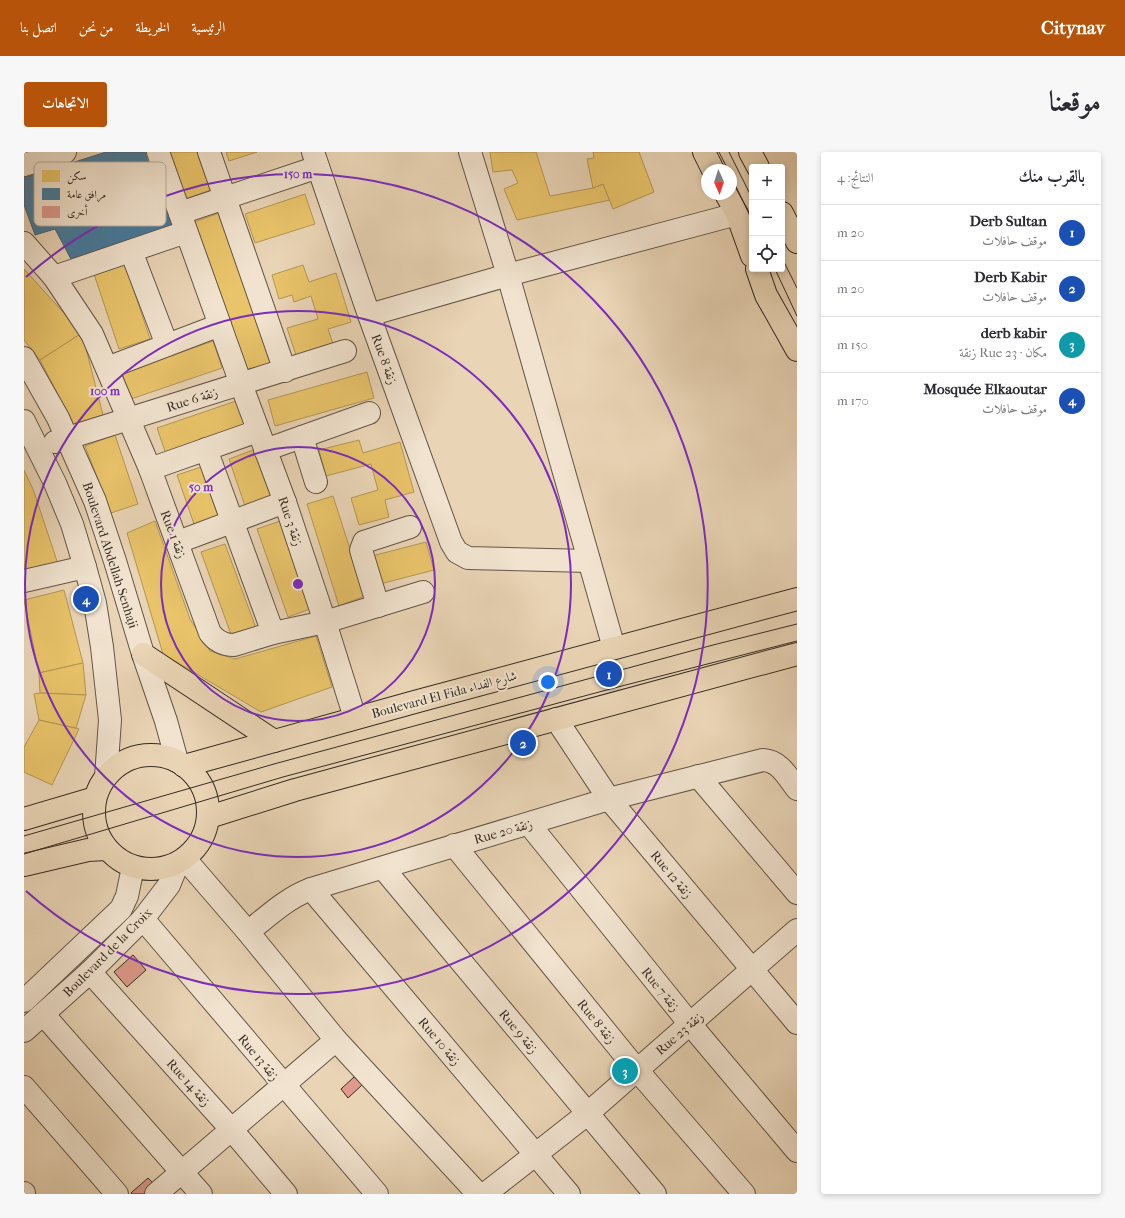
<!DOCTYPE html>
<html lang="ar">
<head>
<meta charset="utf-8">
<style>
	body { margin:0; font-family:"IM FELL French Canon",Amiri,serif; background:#f7f7f7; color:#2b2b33; direction:rtl }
	.controls { position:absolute; right:12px; top:12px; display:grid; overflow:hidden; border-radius:4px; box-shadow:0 2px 6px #0003 }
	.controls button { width:36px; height:36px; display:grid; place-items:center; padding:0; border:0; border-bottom:1px solid #e1e1e2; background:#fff; color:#2b2b33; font:20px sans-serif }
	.compass { position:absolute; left:677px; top:12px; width:36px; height:36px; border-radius:50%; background:#fff; box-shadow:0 2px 6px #0003; rotate:177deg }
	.you { position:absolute; left:524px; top:530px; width:14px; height:14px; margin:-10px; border:3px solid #fff; border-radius:50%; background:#1a73e8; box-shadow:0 0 0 6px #1a73e833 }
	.badge { display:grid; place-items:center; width:26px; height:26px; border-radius:50%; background:#b45309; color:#fff; font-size:13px; font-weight:700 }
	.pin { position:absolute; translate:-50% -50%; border:2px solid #fff; box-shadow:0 1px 4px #0006 }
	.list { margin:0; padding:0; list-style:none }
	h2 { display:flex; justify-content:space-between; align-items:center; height:52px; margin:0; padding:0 16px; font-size:17px }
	h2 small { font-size:13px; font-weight:400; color:#7c7c81 }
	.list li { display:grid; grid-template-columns:26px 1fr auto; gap:12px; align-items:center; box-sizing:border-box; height:56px; padding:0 16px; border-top:1px solid #e1e1e2 }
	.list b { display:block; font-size:15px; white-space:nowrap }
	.list p { margin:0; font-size:13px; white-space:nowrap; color:#7c7c81 }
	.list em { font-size:13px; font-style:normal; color:#7c7c81 }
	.icon { flex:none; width:22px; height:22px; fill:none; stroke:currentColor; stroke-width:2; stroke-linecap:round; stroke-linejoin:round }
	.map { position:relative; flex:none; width:773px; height:1042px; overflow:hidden; direction:ltr; border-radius:4px }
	header { display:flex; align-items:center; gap:24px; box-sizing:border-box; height:56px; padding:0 20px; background:#b45309; color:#fff }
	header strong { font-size:19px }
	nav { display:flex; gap:22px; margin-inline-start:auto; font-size:14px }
	.intro { display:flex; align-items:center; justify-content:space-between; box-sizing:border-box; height:96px; padding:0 24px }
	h1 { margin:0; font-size:28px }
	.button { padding:10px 18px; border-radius:4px; background:#b45309; color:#fff; font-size:14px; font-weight:700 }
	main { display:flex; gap:24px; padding:0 24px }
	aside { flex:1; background:#fff; border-radius:4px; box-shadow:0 2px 6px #0003 }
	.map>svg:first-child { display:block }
	.homes { fill:#e9c46a; stroke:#b39654 }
	.public { fill:#457b9d; stroke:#406378 }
	.building { fill:#df9a8d; stroke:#362b22 }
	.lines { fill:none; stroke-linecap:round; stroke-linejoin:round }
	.minor-casing { stroke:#635547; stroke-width:24 }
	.major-casing { stroke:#362b22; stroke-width:24 }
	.minor { stroke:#f1e3cf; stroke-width:22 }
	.major { stroke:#e9d4b5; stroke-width:22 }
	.tram { stroke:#362b22; stroke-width:1 }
	.ring { fill:none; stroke:#7b2cbf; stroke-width:2 }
	.labels { text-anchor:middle; stroke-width:4; stroke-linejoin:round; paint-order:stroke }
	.street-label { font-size:13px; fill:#362b22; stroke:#f1e3cf }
	.key { fill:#f1e3cf; stroke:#b9ac9b; stroke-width:1 }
	.key-label { font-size:11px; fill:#362b22 }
	.centre { fill:#7b2cbf; stroke:#f1e3cf; stroke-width:2 }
	.ring-label { font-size:12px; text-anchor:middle; font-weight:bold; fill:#7b2cbf; stroke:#f1e3cf; stroke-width:4; stroke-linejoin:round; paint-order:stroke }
</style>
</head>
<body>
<header>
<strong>Citynav</strong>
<nav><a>الرئيسية</a><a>الخريطة</a><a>من نحن</a><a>اتصل بنا</a></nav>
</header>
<div class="intro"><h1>موقعنا</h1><a class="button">الاتجاهات</a></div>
<main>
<aside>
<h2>بالقرب منك<small>النتائج: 4</small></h2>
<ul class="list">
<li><span class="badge" style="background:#1a4fb4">1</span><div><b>Derb Sultan</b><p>موقف حافلات</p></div><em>20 m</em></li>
<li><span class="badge" style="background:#1a4fb4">2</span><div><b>Derb Kabir</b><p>موقف حافلات</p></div><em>20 m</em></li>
<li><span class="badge" style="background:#0f9aa8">3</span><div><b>derb kabir</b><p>مكان · Rue 23 زنقة</p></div><em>150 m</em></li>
<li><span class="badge" style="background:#1a4fb4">4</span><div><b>Mosquée Elkaoutar</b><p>موقف حافلات</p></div><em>170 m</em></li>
</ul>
</aside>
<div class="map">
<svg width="773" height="1042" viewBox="0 0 773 1042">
	<rect width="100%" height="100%" fill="#e9d4b5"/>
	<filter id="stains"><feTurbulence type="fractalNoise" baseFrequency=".005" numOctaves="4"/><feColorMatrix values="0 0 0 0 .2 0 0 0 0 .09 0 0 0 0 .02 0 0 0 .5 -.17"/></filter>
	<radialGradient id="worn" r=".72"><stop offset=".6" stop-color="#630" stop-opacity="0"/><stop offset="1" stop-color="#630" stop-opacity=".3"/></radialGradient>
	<!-- homes -->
	<g class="homes">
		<path d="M142 0H180L192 36 159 48Z"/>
		<path d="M202 0H233L205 9Z"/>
		<path d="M466 0H512L526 44 569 36 579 32 586 48 493 68 480 37 494 31 488 18 469 20Z"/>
		<path d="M569 0H615L630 40 589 57 579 32 569 36 563 7 570 6Z"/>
		<path d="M281 42 291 72 231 91 221 62Z"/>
		<path d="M195 61 248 213 217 224 165 72Z"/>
		<path d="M99 106 126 187 95 197 68 116Z"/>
		<path d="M279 113 285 130 312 121 327 170 304 177 310 195 273 206 263 176 294 167 287 144 270 150 268 143 255 147 248 123Z"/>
		<path d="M0 117 58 181 16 208 0 188Z"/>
		<path d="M58 181 80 267 51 275 16 208Z"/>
		<path d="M189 189 198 216 107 247 98 221Z"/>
		<path d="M343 220 350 246 251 274 244 248Z"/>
		<path d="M212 249 221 275 142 302 133 276Z"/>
		<path d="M91 283 114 352 87 361 61 294Z"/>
		<path d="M335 288 339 301 376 290 390 340 361 348 365 365 335 373 327 346 354 338 347 312 302 324 295 298Z"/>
		<path d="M232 297 249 348 222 357 205 307Z"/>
		<path d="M177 315 195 367 171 375 153 323Z"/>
		<path d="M0 318 9 337 36 418 0 424Z"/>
		<path d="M309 344 341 444 315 454 283 352Z"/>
		<path d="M131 369 166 467 186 499 211 507 292 484 308 535 237 560 139 502 103 381Z"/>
		<path d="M256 369 286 457 264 465 233 377Z"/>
		<path d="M402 390 410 418 356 432 348 404Z"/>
		<path d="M201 392 232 476 208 485 177 400Z"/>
		<path d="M40 438 59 511 15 521 0 448Z"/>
		<path d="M59 511 62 543 16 541 15 521Z"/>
		<path d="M16 541 62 543 52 576 15 568 10 542Z"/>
		<path d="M15 568 55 577 28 633 0 620V595Z"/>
	</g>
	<!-- public -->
	<path class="public" d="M82 0H121L126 18 72 42 78 67 140 43 148 75 48 109 31 77 11 83 0 53V26Z"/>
	<!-- building -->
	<g class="building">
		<path d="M109 803 122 818 103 835 90 820Z"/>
		<path d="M330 925 338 933 324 946 317 937Z"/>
		<path d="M124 1026 133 1035 125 1042H108L107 1041Z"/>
	</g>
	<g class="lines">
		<!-- minor casing -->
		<g class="minor-casing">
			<g id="minor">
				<path d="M134 0 217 232 261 350 301 470 331 566"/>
				<path d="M185 0 261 219"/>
				<path d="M289 0 345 163 427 390 433 400 444 406 565 409"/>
				<path d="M446 0 484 123 590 496"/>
				<path d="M0 13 41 0"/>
				<path d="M156 61 294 15"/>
				<path d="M0 91 30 125 68 182 126 317 186 481C192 489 199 493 210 493L249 481 301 470 399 440"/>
				<path d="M107 99 143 193"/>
				<path d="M30 125 162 80"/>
				<path d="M345 163 484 123 713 62"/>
				<path d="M0 206 34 266 71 349 91 409 119 502 142 569 153 609"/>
				<path d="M83 216 196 173"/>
				<path d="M0 269 31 331 48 372 61 415 71 451 78 495 86 568 82 625"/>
				<path d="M278 285 292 330"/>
				<path d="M31 290 321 199"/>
				<path d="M182 297 249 481"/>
				<path d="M241 298 345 261"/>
				<path d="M126 317 234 279"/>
				<path d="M154 390 261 350"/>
				<path d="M0 429 61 415"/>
				<path d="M354 454 337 398 340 390 386 375"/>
				<path d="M532 567 585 647 773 871"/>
				<path d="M674 624 773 741"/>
				<path d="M505 672 666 872 773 999"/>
				<path d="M430 693 613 918 720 1042"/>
				<path d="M161 707 224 780 312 888 454 1042"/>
				<path d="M359 716 631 1042"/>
				<path d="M287 737 545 1042"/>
				<path d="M119 767 353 1042"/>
				<path d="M224 780C244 764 263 746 287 737L585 647 739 608C756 609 763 624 773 637"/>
				<path d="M66 820 207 977 262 1042"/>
				<path d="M0 849 97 757 103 744 109 715"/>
				<path d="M19 862 177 1042"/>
				<path d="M0 879 66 820 119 767 145 733 154 711"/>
				<path d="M0 935 93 1042"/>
				<path d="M0 1041V1042"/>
				<path d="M132 1042 312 888"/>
				<path d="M461 1042 563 962 773 778"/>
			</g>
		</g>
		<!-- major casing -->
		<g class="major-casing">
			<g id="major">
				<path d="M680 0 689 18"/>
				<path d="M726 0 734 15"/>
				<path d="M702 42 713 62 728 104"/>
				<path d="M758 61 773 90"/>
				<path d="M733 117 742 143 773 198"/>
				<path d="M119 502 250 589"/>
				<circle cx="127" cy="660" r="57"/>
				<path d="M160 614C364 557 568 501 773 447"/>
				<path d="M185 665 271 638 773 502"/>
				<path d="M0 667 71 646"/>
				<path d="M0 713 64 698 82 697"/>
			</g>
		</g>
		<!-- minor -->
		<use href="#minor" class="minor"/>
		<!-- major -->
		<use href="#major" class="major"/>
		<!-- tram -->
		<g class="tram">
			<path d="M695 0 704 18"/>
			<path d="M705 0 728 46"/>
			<path d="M707 24 728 68"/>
			<path d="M758 106 773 136"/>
			<path d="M751 117 773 164"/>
			<path d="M0 684 250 612 689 493 773 472"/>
			<path d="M0 702 259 625 590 536 773 489"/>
		</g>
	</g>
	<!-- distance rings -->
	<g class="ring">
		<circle cx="274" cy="432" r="137"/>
		<circle cx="274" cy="432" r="273"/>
		<path d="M2 125A410 410 0 1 1 2 739"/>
	</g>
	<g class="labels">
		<!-- street labels -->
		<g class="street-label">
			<text transform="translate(361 207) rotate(70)" y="5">Rue 8 زنقة</text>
			<text transform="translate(168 247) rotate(-18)" y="5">Rue 6 زنقة</text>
			<text transform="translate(267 369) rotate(71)" y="5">Rue 3 زنقة</text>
			<text transform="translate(150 382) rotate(69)" y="5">Rue 1 زنقة</text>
			<text transform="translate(87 403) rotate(72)" y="5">Boulevard Abdellah Senhaji</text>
			<text transform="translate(420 542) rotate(-15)" y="5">Boulevard El Fida شارع الفداء</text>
			<text transform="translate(479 679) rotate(-16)" y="5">Rue 20 زنقة</text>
			<text transform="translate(648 722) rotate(50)" y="5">Rue 12 زنقة</text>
			<text transform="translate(83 800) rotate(-45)" y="5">Boulevard de la Croix</text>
			<text transform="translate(637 837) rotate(51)" y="5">Rue 7 زنقة</text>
			<text transform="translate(573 869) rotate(51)" y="5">Rue 8 زنقة</text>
			<text transform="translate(495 879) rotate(50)" y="5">Rue 9 زنقة</text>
			<text transform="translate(655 881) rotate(-41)" y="5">Rue 23 زنقة</text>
			<text transform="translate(416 889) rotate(50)" y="5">Rue 10 زنقة</text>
			<text transform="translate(235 905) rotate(50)" y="5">Rue 13 زنقة</text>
			<text transform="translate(165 930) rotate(48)" y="5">Rue 14 زنقة</text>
		</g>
	</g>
	<!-- legend -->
	<rect x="10" y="10" width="132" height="64" rx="6" class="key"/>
	<rect x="18" y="18" width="18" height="12" fill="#e9c46a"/>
	<rect x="18" y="36" width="18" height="12" fill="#457b9d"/>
	<rect x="18" y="54" width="18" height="12" fill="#df9a8d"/>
	<g class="key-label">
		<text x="43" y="28">سكن</text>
		<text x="43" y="46">مرافق عامة</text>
		<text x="43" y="64">أخرى</text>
	</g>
	<circle cx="274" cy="432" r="6" class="centre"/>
	<g class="ring-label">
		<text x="274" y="26">150 m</text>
		<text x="81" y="243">100 m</text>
		<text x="177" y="339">50 m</text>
	</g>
	<rect width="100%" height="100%" filter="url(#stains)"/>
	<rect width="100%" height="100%" fill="url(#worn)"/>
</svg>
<div class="controls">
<button>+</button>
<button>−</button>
<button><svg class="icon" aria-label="locate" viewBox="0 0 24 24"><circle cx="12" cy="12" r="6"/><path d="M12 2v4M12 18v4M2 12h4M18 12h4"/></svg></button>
</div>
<svg class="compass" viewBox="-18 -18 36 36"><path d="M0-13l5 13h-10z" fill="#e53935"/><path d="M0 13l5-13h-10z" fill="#7c7c81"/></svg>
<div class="you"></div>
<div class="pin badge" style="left:585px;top:522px;background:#1a4fb4">1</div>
<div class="pin badge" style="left:499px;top:591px;background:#1a4fb4">2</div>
<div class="pin badge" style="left:601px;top:919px;background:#0f9aa8">3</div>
<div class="pin badge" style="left:62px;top:447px;background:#1a4fb4">4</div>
</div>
</main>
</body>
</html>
